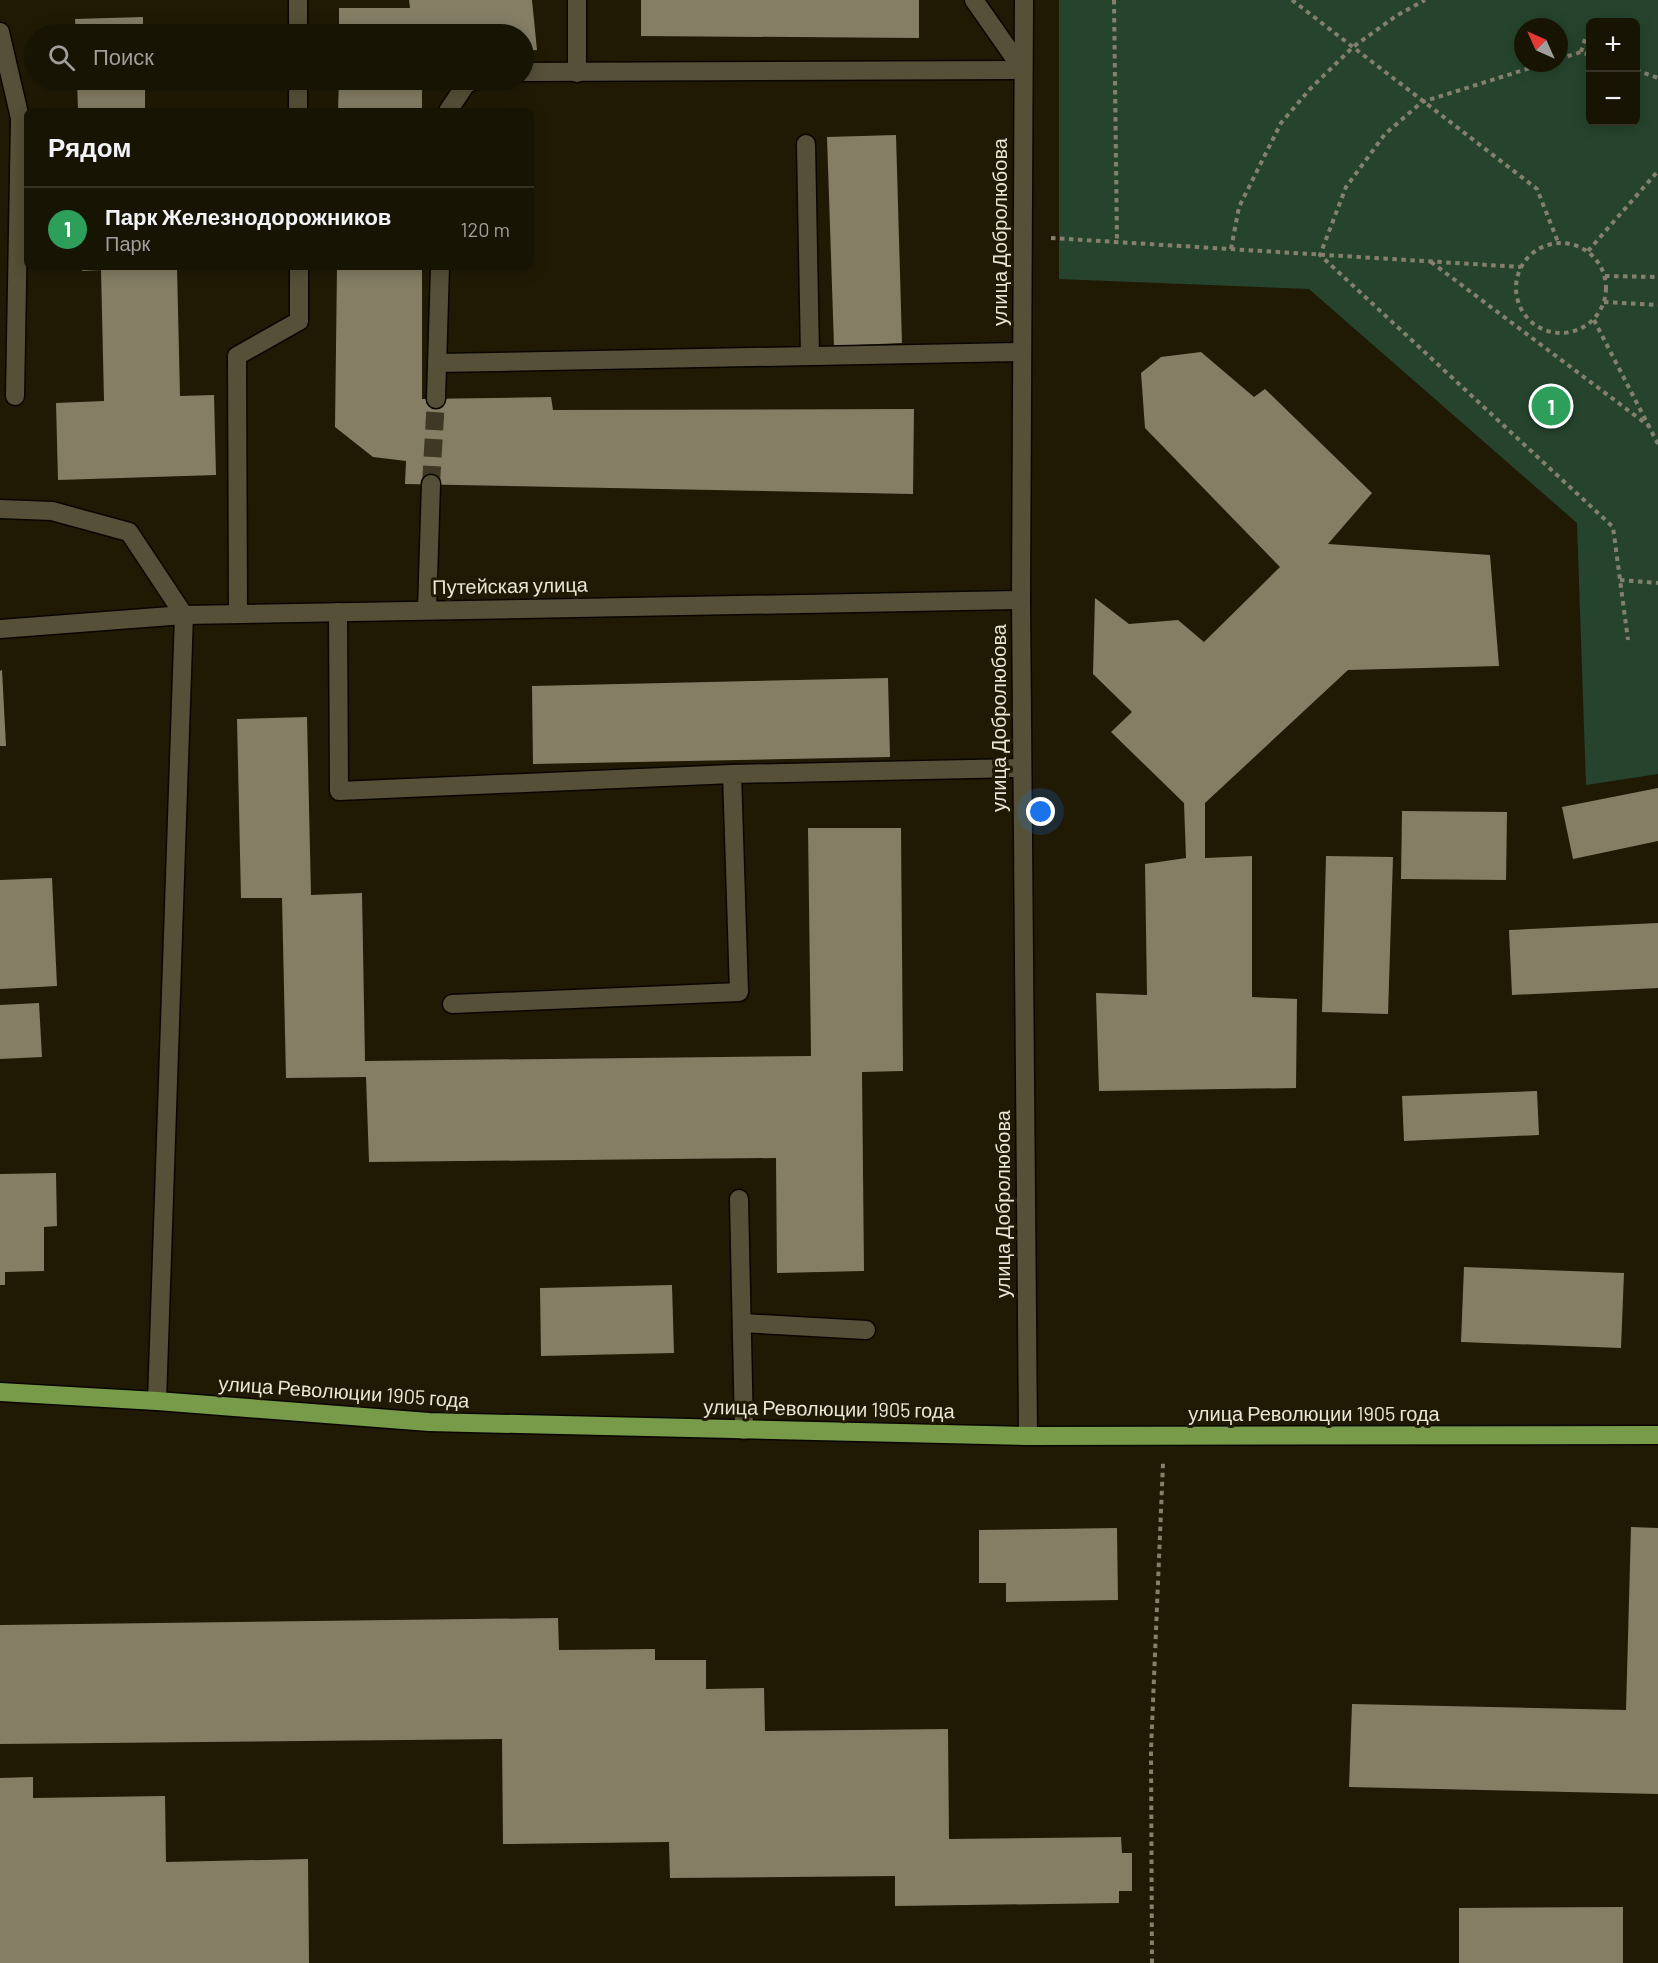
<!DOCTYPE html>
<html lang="ru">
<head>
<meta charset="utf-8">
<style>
	body { margin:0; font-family:Barlow,sans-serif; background:#252113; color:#f1f3f6 }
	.controls { position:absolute; right:18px; top:18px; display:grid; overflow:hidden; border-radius:9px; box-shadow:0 3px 15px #0003 }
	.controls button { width:54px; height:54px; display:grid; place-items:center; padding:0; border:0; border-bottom:2px solid #363326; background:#181404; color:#f1f3f6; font:30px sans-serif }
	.compass { position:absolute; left:1514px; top:18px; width:54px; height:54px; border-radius:50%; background:#181404; box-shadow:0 3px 15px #0003; rotate:315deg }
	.you { position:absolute; left:1041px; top:812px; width:21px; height:21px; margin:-15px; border:4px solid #fff; border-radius:50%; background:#1a73e8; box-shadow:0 0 0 9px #1a73e833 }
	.badge { display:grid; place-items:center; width:39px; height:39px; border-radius:50%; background:#f49aa3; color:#fff; font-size:20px; font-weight:700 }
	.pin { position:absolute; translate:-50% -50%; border:3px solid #fff; box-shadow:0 2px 6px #0006 }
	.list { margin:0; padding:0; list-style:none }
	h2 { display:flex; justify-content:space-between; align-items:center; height:78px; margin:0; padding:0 24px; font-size:26px }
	h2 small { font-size:20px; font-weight:400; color:#9f9e9a }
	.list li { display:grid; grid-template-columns:39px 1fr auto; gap:18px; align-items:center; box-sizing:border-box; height:84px; padding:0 24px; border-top:2px solid #363326 }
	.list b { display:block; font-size:22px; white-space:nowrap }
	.list p { margin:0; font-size:20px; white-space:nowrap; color:#9f9e9a }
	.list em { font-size:20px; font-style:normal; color:#9f9e9a }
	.icon { flex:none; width:33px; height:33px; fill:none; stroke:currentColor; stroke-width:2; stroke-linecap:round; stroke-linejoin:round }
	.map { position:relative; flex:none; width:1658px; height:1963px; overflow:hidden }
	.search { position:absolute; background:#181404; box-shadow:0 3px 15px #0003; left:24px; top:24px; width:510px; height:66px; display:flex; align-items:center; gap:15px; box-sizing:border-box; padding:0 21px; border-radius:33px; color:#9f9e9a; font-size:22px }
	.panel { position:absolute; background:#181404; box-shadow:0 3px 15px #0003; left:24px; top:108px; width:510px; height:162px; border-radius:9px }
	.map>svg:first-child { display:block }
	.green { fill:#26442d; fill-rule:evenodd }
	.building { fill:#857e65 }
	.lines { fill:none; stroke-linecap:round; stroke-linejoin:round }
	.minor-tunnel { stroke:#3e3824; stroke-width:18; stroke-dasharray:18 9; stroke-linecap:butt }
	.minor-casing { stroke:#0a0500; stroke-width:21 }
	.major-casing { stroke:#0a0500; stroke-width:21 }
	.path { stroke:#85806e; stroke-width:4; stroke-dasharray:4.5 4.5; stroke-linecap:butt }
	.minor { stroke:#565038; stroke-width:18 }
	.major { stroke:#779b48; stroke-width:18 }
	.labels { text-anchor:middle; stroke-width:6; stroke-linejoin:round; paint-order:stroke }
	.street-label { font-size:20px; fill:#e9e5d7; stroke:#201a05 }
</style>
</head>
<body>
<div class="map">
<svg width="1658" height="1963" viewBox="0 0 1658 1963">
	<rect width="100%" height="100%" fill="#201a05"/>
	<!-- green -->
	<path class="green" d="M1059 0H1658V774L1586 785 1577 523 1309 289 1059 279ZM1590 22H1636V122H1590ZM1523 27H1559V63H1523Z"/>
	<!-- building -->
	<g class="building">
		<path d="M409 0H532L537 50 524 51V34H339V8H410Z"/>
		<path d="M641 0H919V38L641 36Z"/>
		<path d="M143 17V34H76L75 19Z"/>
		<path d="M77 80H145V111H78Z"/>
		<path d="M339 80H422V111H338Z"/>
		<path d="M896 135 902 343 834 346 827 137Z"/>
		<path d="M82 267H177L180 396 214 395 216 475 58 480 56 403 104 401 101 270 82 271Z"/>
		<path d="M337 267H422V399L551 397 553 410 914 409 913 494 405 484 406 461 373 457 335 427Z"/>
		<path d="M1201 352 1254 397 1265 389 1372 493 1328 544 1490 555 1499 666 1348 670 1205 803V858L1252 856V997L1297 999 1296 1088 1099 1091 1096 993 1147 995 1145 864 1186 858 1184 803 1111 732 1132 712 1093 674 1095 598 1129 624 1178 620 1204 642 1280 567 1145 428 1141 373 1161 357Z"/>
		<path d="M2 670 6 746H0V671Z"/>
		<path d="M888 678 890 757 533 764 532 686Z"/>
		<path d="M307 717 311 895 362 893 365 1061 811 1056 808 828H901L903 1071 862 1072 864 1271 777 1273 776 1158 369 1162 366 1077 286 1078 282 898H241L237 719Z"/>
		<path d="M1658 788V841L1573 859 1562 807Z"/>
		<path d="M1402 811 1507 812 1506 880 1401 879Z"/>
		<path d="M1326 856 1393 857 1388 1014 1322 1012Z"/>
		<path d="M52 878 57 986 0 989V880Z"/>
		<path d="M1658 923V988L1512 995 1509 930Z"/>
		<path d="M39 1003 42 1057 0 1059V1005Z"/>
		<path d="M1537 1091 1539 1135 1404 1141 1402 1096Z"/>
		<path d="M56 1173 57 1226 44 1227V1271L5 1272V1285H0V1174Z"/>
		<path d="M1464 1267 1624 1273 1621 1348 1461 1342Z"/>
		<path d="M672 1285 674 1353 541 1356 540 1288Z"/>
		<path d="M1631 1527 1658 1528V1794L1349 1787 1352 1704 1626 1710Z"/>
		<path d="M1117 1528 1118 1600 1006 1602V1583H979V1530Z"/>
		<path d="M558 1618 559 1650 655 1649V1660H706V1689L764 1688 765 1731 948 1729 949 1839 1121 1837 1122 1853H1132V1891H1119V1903L895 1906V1876L670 1878 669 1842 503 1844 502 1739 0 1744V1625Z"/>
		<path d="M33 1777V1798L165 1796 166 1862 308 1859 309 1963H0V1778Z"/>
		<path d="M1623 1907V1963H1459V1908Z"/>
	</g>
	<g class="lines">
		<!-- minor-tunnel -->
		<path class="minor-tunnel" d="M431 484 436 399"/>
		<!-- minor casing -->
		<g class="minor-casing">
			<g id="minor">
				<path d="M298 0V34"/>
				<path d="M577 0V73"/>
				<path d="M974 0 1023 70"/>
				<path d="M1024 0 1021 600 1028 1436"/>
				<path d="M0 32 20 118 15 396"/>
				<path d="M524 72 1023 70"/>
				<path d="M298 80V111"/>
				<path d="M448 111 466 84 476 80"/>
				<path d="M806 144 810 356"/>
				<path d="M437 363 1022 352"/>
				<path d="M436 399 440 267"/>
				<path d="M0 509 52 511 129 532 184 615 157 1401"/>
				<path d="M427 610 431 484"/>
				<path d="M338 612 339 791 732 774"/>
				<path d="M238 614 237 356 299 321V267"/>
				<path d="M0 629 184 615 1021 600"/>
				<path d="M452 1004 739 992 732 774 1022 768"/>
				<path d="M739 1199 744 1430"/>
				<path d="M742 1323 866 1330"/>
			</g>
		</g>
		<!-- major casing -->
		<g class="major-casing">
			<path id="major" d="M0 1392 157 1401 429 1422 1028 1436 1658 1435"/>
		</g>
		<!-- path -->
		<g class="path">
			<path d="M1114 0 1117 242"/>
			<path d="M1292 0 1537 189 1558 242"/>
			<path d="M1581 52 1585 39"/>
			<path d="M1559 59 1581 52 1590 55"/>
			<path d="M1546 63 1422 102 1385 134 1346 187 1320 255 1613 527 1628 640"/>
			<path d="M1636 70 1658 78"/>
			<path d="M1051 238 1521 267"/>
			<circle cx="1561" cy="288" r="45"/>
			<path d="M1231 249 1239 207 1281 123 1310 89 1353 47 1396 16 1425 0"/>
			<path d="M1588 251 1658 171"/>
			<path d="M1431 262 1649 426"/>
			<path d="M1605 276 1658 277"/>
			<path d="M1604 302 1658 305"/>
			<path d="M1594 320 1658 444"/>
			<path d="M1620 580 1658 583"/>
			<path d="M1152 1963 1151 1750 1163 1463"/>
		</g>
		<!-- minor -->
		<use href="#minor" class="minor"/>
		<!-- major -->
		<use href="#major" class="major"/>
	</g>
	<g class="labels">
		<!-- street labels -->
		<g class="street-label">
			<text transform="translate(1000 232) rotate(-90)" y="7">улица Добролюбова</text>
			<text transform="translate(510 586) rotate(-1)" y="7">Путейская улица</text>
			<text transform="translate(999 718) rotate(-90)" y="7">улица Добролюбова</text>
			<text transform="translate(1003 1204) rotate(-90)" y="7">улица Добролюбова</text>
			<text transform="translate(344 1392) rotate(4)" y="7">улица Революции 1905 года</text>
			<text transform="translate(829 1409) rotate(1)" y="7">улица Революции 1905 года</text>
			<text x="1314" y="1421">улица Революции 1905 года</text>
		</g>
	</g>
</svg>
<div class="controls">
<button>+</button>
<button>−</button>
</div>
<svg class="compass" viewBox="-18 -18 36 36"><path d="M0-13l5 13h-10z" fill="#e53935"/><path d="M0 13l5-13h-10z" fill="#9f9e9a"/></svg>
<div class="you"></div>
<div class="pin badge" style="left:1551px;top:406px;background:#2e9e5b">1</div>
<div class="search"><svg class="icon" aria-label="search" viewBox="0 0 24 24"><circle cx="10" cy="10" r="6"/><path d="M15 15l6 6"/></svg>Поиск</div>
<section class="panel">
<h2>Рядом<small></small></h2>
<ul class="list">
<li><span class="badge" style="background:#2e9e5b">1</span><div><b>Парк Железнодорожников</b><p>Парк</p></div><em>120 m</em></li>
</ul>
</section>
</div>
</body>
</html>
